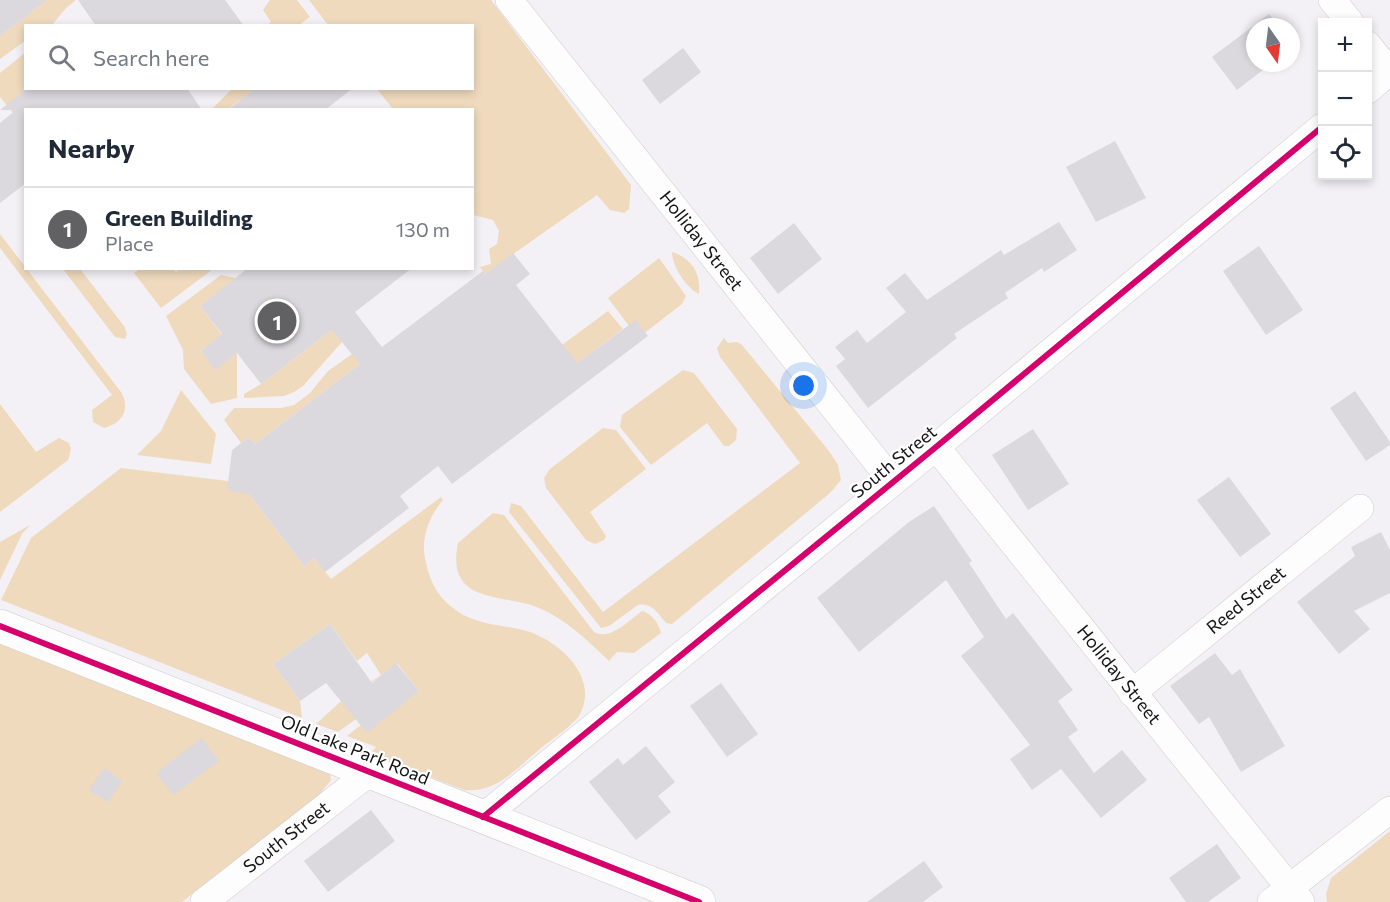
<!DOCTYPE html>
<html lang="en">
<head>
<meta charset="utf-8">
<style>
	body { margin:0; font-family:Commissioner,sans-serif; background:#f2f2f3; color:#1f2937 }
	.controls { position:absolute; right:18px; top:18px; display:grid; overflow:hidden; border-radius:0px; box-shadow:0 3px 9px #0003 }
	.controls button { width:54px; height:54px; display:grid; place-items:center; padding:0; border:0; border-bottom:2px solid #e0e1e3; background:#fff; color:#1f2937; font:30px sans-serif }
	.compass { position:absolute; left:1246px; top:18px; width:54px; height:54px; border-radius:50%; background:#fff; box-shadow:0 3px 9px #0003; rotate:166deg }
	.you { position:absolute; left:804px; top:386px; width:21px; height:21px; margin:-15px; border:4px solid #fff; border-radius:50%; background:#1a73e8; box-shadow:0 0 0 9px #1a73e833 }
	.badge { display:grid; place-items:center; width:39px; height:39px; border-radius:50%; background:#616063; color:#fff; font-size:20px; font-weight:700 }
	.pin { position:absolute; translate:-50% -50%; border:3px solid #fff; box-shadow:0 2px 6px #0006 }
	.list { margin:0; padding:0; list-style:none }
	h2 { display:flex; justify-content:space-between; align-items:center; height:78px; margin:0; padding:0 24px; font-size:26px }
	h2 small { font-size:20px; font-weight:400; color:#747a83 }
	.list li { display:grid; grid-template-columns:39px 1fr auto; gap:18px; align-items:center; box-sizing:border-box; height:84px; padding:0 24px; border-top:2px solid #e0e1e3 }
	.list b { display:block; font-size:22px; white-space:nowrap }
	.list p { margin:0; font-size:20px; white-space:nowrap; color:#747a83 }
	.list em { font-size:20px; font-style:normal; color:#747a83 }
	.icon { flex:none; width:33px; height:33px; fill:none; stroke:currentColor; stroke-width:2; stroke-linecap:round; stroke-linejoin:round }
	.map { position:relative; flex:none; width:1390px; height:902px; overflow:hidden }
	.search { position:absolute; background:#fff; box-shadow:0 3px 9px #0003; left:24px; top:24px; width:450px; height:66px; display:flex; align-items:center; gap:15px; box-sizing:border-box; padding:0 21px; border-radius:0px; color:#747a83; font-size:22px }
	.panel { position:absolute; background:#fff; box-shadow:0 3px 9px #0003; left:24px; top:108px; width:450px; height:162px; border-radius:0px }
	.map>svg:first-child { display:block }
	.green { fill:#efdabe }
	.building { fill:#dbd9dd }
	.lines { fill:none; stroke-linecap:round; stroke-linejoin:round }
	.street-casing { stroke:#cdcccf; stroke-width:28 }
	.secondary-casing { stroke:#cdcccf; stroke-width:34 }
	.street { stroke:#fdfdfe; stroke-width:27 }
	.secondary { stroke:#fdfdfe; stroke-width:33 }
	.cycleway-casing { stroke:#fff; stroke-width:10 }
	.cycleway { stroke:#d6006c; stroke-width:6 }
	.labels { text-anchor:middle; stroke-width:4.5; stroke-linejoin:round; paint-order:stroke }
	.street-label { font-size:18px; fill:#131214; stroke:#fff }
</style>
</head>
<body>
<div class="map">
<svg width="1390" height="902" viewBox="0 0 1390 902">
	<rect width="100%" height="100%" fill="#f3f1f6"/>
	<!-- green -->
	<g class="green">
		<path d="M47 0H76L66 8 52 25 26 26 25 41 0 59V36Z"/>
		<path d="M270 0H297L310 17 299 25H267L271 22 263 10Z"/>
		<path d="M309 0H491L631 185 629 209 624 213 610 210 597 195 485 274 480 267 491 264 489 249 497 244 499 231 493 220 473 215 472 110 393 109 377 89 472 88V26L328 25Z"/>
		<path d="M25 53 26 88 28 89 16 98 25 128 0 97V73Z"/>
		<path d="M232 89H255L228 109 211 110Z"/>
		<path d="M0 234 121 392C131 409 122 424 104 428L93 422 92 410 112 395 0 248Z"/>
		<path d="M672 252C692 258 701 274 699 294 686 288 672 266 672 252Z"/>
		<path d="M659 258 686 296 682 304 638 338 608 298Z"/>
		<path d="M63 269H80L124 326 127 334 125 339 115 337Z"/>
		<path d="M140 269H173L176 272 180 269H213L161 308 134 273Z"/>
		<path d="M221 275 236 278 200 306 222 335 201 351 215 369 237 353V398L211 404 184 369 183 350 166 316Z"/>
		<path d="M608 311 623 329 471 443 547 356Z"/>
		<path d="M336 327 342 342 303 386 294 392 284 396 244 398V394L261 384Z"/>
		<path d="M724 338 728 343 737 342 742 345 829 451 838 465 841 480 830 493 672 624 666 623C658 614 652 602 638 605L609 626 601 628 509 512 511 503 521 506 603 612 800 463 720 357 717 348Z"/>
		<path d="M352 354 364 361 255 444 249 437 241 443 224 420 234 408H281L294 405 310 393 328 371Z"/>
		<path d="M683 370 694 373 737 429 736 440 729 446H724L707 423 651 465 620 427 622 415Z"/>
		<path d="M181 390 216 434 211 464 137 455 161 431Z"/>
		<path d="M0 404 36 452 59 438 69 443 71 449 68 460 0 512Z"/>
		<path d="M603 428 616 430 646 469 590 512 606 536 604 540 595 544 586 540 546 488 544 478 550 469Z"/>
		<path d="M121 468 228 481 249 494 304 566 314 558 331 579 441 497 443 500C428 518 420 540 426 563 430 583 440 600 457 611 477 625 504 625 527 631 559 641 598 676 581 712 577 723 551 740 541 748 517 768 497 793 464 790L370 754 376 747 347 736 361 725 367 732 419 691 397 663 344 704 356 719 338 732 316 724 340 702 381 675 367 653 357 661 330 624 273 664 300 701 302 718 1 600 31 538Z"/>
		<path d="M493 513 504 515 594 632C611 641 629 620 642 611 651 613 659 623 661 633L634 653 617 652 609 661C587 640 567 620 539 608 505 593 445 606 458 543Z"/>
		<path d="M30 525 22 534 0 580V542Z"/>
		<path d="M0 641 330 774 331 780 316 799 182 902H0Z"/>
		<path d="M1390 831V902H1327L1326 894 1331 878Z"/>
	</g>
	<!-- building -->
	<g class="building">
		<path d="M0 0H47L0 36Z"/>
		<path d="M78 0H225L244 26H96Z"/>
		<path d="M1269 14 1279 27H1255V63H1272L1237 90 1212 57Z"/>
		<path d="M683 48 701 72 660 104 642 80Z"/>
		<path d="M28 88H187L202 110H26V183L0 203V123L16 110H0Z"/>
		<path d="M255 88H353L325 110H228Z"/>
		<path d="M1115 141 1146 198 1096 222 1066 167Z"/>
		<path d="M1059 222 1077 250 1044 272 1042 268 1005 293 1008 298 954 334 957 338 868 408 836 366 845 359 835 347 857 330 867 343 906 312 886 288 905 273 927 300 1001 250 1004 255Z"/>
		<path d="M794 223 822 259 778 294 750 258Z"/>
		<path d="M1259 246 1303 310 1266 335 1223 271Z"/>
		<path d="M513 253 530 274 516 285 577 363 636 320 648 336 452 484 438 466 400 496 409 508 325 572 314 558 304 566 249 494 227 491 232 450 249 437 255 444 360 364 332 330 261 384 237 353 215 370 201 351 222 334 200 306 248 268H412L355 312 382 347 483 271 485 274Z"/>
		<path d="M1355 391 1390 442V445L1366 461 1330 408Z"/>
		<path d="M1033 429 1069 484 1028 510 992 455Z"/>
		<path d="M1229 477 1271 534 1240 557 1197 500Z"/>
		<path d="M934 506 972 561 969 563 1006 619 1013 613 1073 690 1058 701 1078 730 1068 737 1094 773 1122 750 1147 780 1101 818 1061 769 1032 790 1010 759 1030 745 961 656 984 637 946 580 859 652 817 598 909 522Z"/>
		<path d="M1381 532 1390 550V593L1354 611 1370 629 1339 654 1297 602 1355 556 1351 547Z"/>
		<path d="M330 624 372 683 396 663 419 691 367 733 326 683 300 701 273 664Z"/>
		<path d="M1215 653 1232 675 1240 669 1285 746 1241 772 1209 717 1199 724 1170 686Z"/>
		<path d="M721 683 758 734 727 757 690 706Z"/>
		<path d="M202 738 219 761 173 795 156 773Z"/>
		<path d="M646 746 675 782 658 796 671 812 636 840 589 782 618 758 623 765Z"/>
		<path d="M104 768 122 781 108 802 89 790Z"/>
		<path d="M371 810 395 841 328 892 304 861Z"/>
		<path d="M1217 844 1241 878 1208 902H1186L1169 878Z"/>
		<path d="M924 861 943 887 923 902H867Z"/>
	</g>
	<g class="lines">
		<!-- street casing -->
		<g class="street-casing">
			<g id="street">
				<path id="s1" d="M509 0 893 482"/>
				<path d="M1332 0 1350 22"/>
				<path d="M1368 45 1390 73"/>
				<path d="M1368 90 1390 71"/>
				<path id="s2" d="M936 447 1301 902"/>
				<path id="s3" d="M1132 693 1360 508"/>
				<path d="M483 817 936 447 1322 127"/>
				<path id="s4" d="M204 902 370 772"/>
				<path d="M1271 902 1390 810"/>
			</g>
		</g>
		<!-- secondary casing -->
		<g class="secondary-casing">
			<path id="secondary" d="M0 626 699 902"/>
		</g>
		<!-- street -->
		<use href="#street" class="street"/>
		<!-- secondary -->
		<use href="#secondary" class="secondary"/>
		<!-- cycleway casing -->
		<g class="cycleway-casing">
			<g id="cycleway">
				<path d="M0 626 699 902"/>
				<path d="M483 817 936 447 1322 127"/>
			</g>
		</g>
		<!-- cycleway -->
		<use href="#cycleway" class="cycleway"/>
	</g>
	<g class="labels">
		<!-- street labels -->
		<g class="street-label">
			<text dy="6" stroke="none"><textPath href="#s1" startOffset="308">Holliday Street</textPath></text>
			<text transform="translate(894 462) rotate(-39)" y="6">South Street</text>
			<text dy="6" stroke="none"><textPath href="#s3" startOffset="147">Reed Street</textPath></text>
			<text dy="6" stroke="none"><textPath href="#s2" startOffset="292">Holliday Street</textPath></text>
			<text transform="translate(355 750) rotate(22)" y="6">Old Lake Park Road</text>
			<text dy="6" stroke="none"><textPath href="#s4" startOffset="105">South Street</textPath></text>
		</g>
	</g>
</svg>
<div class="controls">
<button>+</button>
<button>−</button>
<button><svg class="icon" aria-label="locate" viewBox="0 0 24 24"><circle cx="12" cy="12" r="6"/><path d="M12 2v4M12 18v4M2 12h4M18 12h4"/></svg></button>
</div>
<svg class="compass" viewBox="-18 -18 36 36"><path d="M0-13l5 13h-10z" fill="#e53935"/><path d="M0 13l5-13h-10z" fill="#747a83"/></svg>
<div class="you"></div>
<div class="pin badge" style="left:277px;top:321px">1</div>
<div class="search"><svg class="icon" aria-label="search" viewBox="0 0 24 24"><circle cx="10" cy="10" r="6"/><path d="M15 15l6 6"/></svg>Search here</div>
<section class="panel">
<h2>Nearby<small></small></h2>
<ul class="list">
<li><span class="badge">1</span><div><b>Green Building</b><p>Place</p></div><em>130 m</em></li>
</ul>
</section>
</div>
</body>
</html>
